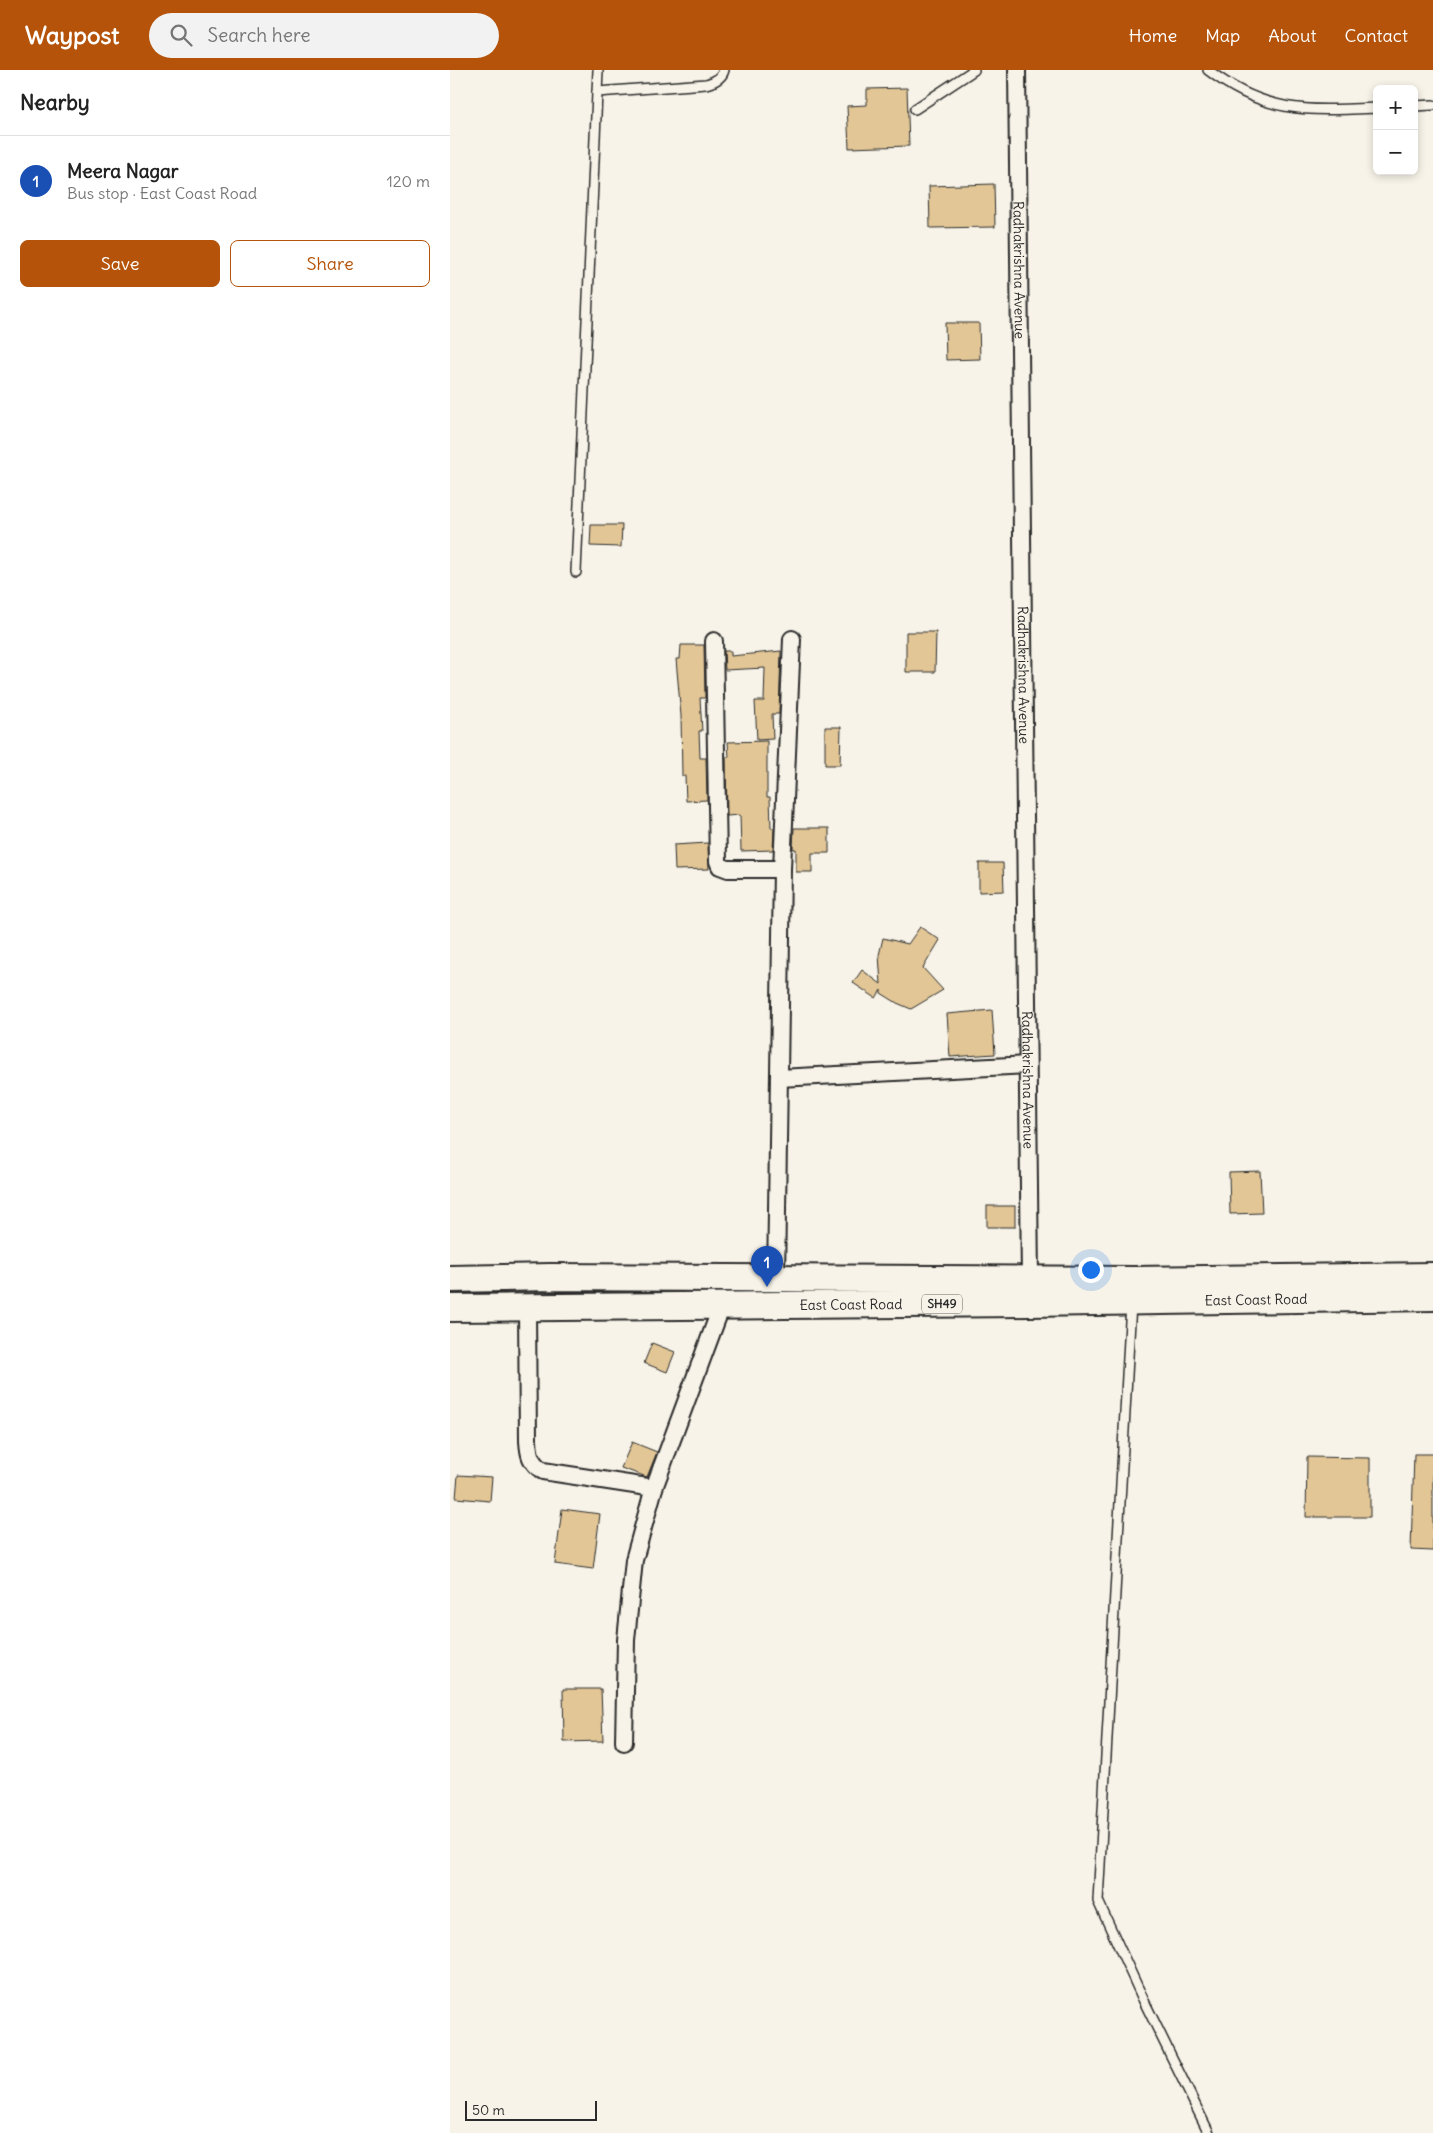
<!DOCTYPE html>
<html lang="en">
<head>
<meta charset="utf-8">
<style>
	body { margin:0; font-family:Delius,sans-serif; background:#f2f2f2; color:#222 }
	.controls { position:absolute; right:15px; top:15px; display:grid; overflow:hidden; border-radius:8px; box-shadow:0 2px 8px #0003 }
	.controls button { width:45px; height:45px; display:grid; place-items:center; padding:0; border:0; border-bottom:1px solid #e0e0e0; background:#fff; color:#222; font:25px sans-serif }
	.scale { position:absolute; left:15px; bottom:12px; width:132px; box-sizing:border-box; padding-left:5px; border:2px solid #2b2b2b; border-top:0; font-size:14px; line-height:18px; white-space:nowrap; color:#2b2b2b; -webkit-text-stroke:4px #f7f3e8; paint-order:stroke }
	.you { position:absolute; left:640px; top:1199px; width:18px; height:18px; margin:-12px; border:4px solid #fff; border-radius:50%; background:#1a73e8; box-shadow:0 0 0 8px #1a73e833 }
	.badge { display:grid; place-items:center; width:32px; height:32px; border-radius:50%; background:#b45309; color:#fff; font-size:16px; font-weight:700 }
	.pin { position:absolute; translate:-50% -41px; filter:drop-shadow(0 1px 2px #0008) }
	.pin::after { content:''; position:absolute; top:26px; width:18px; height:15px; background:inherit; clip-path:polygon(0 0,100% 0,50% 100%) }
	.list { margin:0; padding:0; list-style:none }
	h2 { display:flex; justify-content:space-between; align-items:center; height:65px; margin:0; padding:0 20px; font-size:21px }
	h2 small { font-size:16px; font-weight:400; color:#767676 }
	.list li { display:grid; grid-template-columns:32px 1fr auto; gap:15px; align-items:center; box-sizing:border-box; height:90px; padding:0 20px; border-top:1px solid #e0e0e0 }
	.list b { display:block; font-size:19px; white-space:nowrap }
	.list p { margin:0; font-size:16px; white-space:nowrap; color:#767676 }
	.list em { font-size:16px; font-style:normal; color:#767676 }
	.actions { display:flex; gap:10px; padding:15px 20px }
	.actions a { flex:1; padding:11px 0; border:1px solid #b45309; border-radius:8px; text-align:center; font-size:18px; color:#b45309 }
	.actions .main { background:#b45309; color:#fff }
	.icon { flex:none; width:28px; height:28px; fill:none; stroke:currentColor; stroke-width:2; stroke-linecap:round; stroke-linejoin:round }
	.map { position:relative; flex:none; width:983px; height:2063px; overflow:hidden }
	header { display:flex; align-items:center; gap:30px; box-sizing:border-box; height:70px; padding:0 25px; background:#b45309; color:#fff }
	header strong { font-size:24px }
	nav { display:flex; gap:28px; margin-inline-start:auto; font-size:18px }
	.search { width:350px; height:45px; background:#f2f2f2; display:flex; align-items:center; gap:12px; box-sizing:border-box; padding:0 18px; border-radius:28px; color:#767676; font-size:19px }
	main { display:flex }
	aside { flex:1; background:#fff }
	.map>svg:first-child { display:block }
	.building { fill:#e2c696; stroke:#2b2b2b }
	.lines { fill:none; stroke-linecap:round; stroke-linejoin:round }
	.service-casing { stroke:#2b2b2b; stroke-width:12 }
	.minor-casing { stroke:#2b2b2b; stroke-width:20 }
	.primary-casing { stroke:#2b2b2b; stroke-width:30 }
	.service { stroke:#f7f3e8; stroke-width:9 }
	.minor { stroke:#f7f3e8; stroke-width:16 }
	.primary { stroke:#f7f3e8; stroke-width:26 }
	.labels { text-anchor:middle; stroke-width:4.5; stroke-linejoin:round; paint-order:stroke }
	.shield { fill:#f7f3e8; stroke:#686764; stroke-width:1 }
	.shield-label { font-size:12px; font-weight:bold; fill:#2b2b2b }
	.street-label { font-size:14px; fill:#2b2b2b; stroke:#f7f3e8 }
</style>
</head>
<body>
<header>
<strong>Waypost</strong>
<div class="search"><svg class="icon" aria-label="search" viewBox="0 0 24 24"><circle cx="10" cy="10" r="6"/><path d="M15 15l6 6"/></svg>Search here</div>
<nav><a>Home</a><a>Map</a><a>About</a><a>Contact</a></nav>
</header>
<main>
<aside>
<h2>Nearby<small></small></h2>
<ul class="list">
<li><span class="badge" style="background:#1a4fb4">1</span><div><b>Meera Nagar</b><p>Bus stop · East Coast Road</p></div><em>120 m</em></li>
</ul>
<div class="actions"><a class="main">Save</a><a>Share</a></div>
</aside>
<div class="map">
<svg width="983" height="2063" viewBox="0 0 983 2063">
	<rect width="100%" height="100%" fill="#f7f3e8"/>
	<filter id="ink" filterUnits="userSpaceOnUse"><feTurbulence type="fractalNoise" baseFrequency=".02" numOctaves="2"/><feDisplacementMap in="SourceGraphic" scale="10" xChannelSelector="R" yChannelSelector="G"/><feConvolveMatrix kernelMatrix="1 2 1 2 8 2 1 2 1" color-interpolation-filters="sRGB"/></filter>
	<g filter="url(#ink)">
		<!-- building -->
		<g class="building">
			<path d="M457 18 459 76 399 78 397 36 417 35V19Z"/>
			<path d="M544 114 545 157 480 158 479 116Z"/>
			<path d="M495 253H529L530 289 496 290Z"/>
			<path d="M141 455H172L171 477 140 476Z"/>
			<path d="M456 562H486L485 602H456Z"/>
			<path d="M231 575H254L255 628H250L252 661H249L250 688H256L257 730 236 731 235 706H232L231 646 226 589H230Z"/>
			<path d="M274 581H281V586L331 581 329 644H322L323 669 307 670 305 631H314L315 598 275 600Z"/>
			<path d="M375 657H391L390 695H375Z"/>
			<path d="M317 671V727H320L321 758H324L323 780 291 781 290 745 277 746 276 687H279L278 672Z"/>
			<path d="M344 758H379V783H362V802H346V779H343Z"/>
			<path d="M258 773 259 799 225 800 224 775Z"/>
			<path d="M529 793H553L554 821 529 822Z"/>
			<path d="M470 857 490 870 473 898 493 920 461 939 447 933 431 923V920L426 928 403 913 412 900 431 914 429 885 433 868 458 874Z"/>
			<path d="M542 940 545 984 500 987 497 944Z"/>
			<path d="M810 1101 812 1143 780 1144 779 1102Z"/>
			<rect x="537" y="1136" width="28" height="21"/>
			<path d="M202 1273 225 1282 217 1302 194 1293Z"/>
			<path d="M182 1372 207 1382 197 1407 171 1398Z"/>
			<path d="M964 1384H983V1481L961 1480Z"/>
			<path d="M857 1387 920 1388V1447H856Z"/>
			<path d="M8 1405 42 1407 40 1431 6 1428Z"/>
			<path d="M112 1439 150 1444 143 1499 105 1494Z"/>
			<path d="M113 1619H151L153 1671 114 1672Z"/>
		</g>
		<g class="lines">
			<!-- service casing -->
			<g class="service-casing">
				<g id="service">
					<path d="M758 0C815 44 858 41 927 38"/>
					<path d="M147 22 256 14C264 12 272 8 274 0"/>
					<path d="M964 36 983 35"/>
					<path d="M465 39 524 0"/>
					<path d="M126 502 148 0"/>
					<path d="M681 1233 648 1831 693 1929 759 2063"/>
				</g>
			</g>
			<!-- minor casing -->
			<g class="minor-casing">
				<g id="minor">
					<path id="s1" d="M567 0 580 1210"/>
					<path d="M264 571 268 791 270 796 278 799H332"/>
					<path d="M329 1008 577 995"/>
					<path d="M326 1209 332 799 342 569"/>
					<path d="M77 1237 78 1371C79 1385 80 1392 93 1401L204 1418"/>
					<path d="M174 1672 176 1570 184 1490 204 1418 272 1235"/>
				</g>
			</g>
			<!-- primary casing -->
			<g class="primary-casing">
				<g id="primary">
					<path d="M0 1209 100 1207 684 1210 983 1206"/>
					<path id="s2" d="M0 1238 579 1233 983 1227"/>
				</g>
			</g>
			<!-- service -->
			<use href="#service" class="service"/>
			<!-- minor -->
			<use href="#minor" class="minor"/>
			<!-- primary -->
			<use href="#primary" class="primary"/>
		</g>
	</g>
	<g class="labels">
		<!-- shield labels -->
		<rect class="shield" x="472" y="1224.5" width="40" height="19" rx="4"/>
		<g class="shield-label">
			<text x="492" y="1238">SH49</text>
		</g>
		<!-- street labels -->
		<g class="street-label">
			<text dy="5" stroke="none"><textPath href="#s1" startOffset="200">Radhakrishna Avenue</textPath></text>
			<text dy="5" stroke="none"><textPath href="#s1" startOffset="605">Radhakrishna Avenue</textPath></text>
			<text dy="5" stroke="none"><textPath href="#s1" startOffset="1010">Radhakrishna Avenue</textPath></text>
			<text dy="5" stroke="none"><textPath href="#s2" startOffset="806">East Coast Road</textPath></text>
			<text dy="5" stroke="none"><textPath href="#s2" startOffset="401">East Coast Road</textPath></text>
		</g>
	</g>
</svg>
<div class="controls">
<button>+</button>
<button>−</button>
</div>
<div class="scale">50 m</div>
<div class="you"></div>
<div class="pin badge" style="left:317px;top:1217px;background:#1a4fb4">1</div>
</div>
</main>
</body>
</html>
